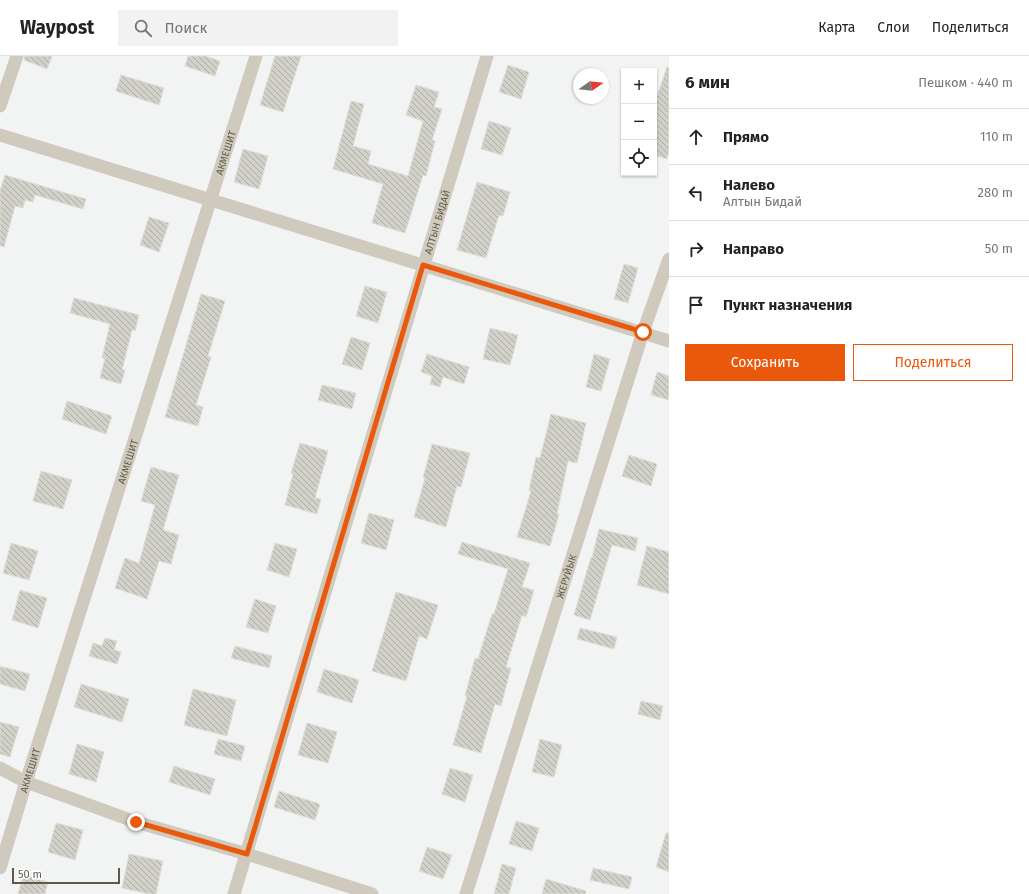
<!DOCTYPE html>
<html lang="ru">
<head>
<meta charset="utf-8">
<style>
	body { margin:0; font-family:"Fira Sans",sans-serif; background:#f2f2f2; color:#222 }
	.controls { position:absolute; right:12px; top:12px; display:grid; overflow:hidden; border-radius:0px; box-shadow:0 1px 3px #0004 }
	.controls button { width:36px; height:36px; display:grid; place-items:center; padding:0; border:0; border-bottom:1px solid #e0e0e0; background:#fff; color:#222; font:20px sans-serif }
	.compass { position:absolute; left:573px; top:12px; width:36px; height:36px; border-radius:50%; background:#fff; box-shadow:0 1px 3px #0004; rotate:76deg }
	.scale { position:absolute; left:12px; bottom:10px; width:108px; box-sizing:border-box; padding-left:4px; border:2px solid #615a49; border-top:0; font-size:11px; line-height:14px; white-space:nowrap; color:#615a49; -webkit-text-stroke:3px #fff; paint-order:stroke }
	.stop { position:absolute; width:12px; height:12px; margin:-9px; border:3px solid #ea580c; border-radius:50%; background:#fff }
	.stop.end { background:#ea580c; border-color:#fff; box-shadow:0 1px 4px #0008 }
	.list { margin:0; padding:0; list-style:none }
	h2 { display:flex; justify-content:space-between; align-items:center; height:52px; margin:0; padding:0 16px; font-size:17px }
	h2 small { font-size:13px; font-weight:400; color:#767676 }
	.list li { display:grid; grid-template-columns:26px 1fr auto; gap:12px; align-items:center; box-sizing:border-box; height:56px; padding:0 16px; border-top:1px solid #e0e0e0 }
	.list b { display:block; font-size:15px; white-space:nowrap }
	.list p { margin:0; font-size:13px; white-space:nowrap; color:#767676 }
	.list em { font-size:13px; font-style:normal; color:#767676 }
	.actions { display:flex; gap:8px; padding:12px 16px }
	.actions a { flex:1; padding:9px 0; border:1px solid #ea580c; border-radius:0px; text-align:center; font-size:14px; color:#ea580c }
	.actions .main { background:#ea580c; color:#fff }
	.icon { flex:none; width:22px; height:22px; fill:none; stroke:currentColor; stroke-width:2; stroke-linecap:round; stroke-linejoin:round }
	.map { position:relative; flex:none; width:669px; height:838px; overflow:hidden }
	header { display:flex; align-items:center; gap:24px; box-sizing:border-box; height:56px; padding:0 20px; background:#fff; border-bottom:1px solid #e0e0e0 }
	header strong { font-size:19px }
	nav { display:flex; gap:22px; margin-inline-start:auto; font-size:14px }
	.search { width:280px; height:36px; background:#f2f2f2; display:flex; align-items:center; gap:10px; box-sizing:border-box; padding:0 14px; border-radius:0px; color:#767676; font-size:15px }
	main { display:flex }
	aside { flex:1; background:#fff }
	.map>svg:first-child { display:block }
	.building { fill:url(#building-back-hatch); stroke:#deddd6 }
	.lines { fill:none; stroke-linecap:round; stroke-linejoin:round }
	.minor { stroke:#cfcabd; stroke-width:13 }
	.route { stroke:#ea580c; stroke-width:5 }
	.labels { text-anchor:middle; stroke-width:3; stroke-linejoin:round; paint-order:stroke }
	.street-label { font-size:10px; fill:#615a49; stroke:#fff }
</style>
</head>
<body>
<header>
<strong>Waypost</strong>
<div class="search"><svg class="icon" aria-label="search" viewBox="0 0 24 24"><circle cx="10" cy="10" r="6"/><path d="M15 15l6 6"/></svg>Поиск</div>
<nav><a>Карта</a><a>Слои</a><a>Поделиться</a></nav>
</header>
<main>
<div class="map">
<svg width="669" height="838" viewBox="0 0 669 838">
	<defs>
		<pattern id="building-back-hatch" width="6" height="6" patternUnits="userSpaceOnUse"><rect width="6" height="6" fill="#d1d1c9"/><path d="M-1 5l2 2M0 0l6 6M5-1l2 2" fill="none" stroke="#adada5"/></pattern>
	</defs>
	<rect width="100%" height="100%" fill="#f2f4f4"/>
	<!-- building -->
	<g class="building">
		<path d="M25 0H52L47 13 24 4Z"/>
		<path d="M188 0H205L220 5 215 20 185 10Z"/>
		<path d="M275 0H301L283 56 260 49Z"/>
		<path d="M508 9 529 16 521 43 499 36Z"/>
		<path d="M667 11H669V95L667 103 654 99V49Z"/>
		<path d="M121 19 164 32 159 49 116 35Z"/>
		<path d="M416 29 439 36 434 51 442 53 432 84 435 85 426 120 423 119 405 177 372 167 383 128 333 113 351 45 364 48 353 90 371 95 368 108 408 120 423 65 406 59Z"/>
		<path d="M489 65 511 72 502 99 481 93Z"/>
		<path d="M243 93 268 100 259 133 234 126Z"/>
		<path d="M5 119 86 143 83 153 35 139 33 146 25 144 23 152 15 150 4 191 0 190V135Z"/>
		<path d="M477 126 510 136 503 160 499 159 486 202 457 194Z"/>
		<path d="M149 161 169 167 159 196 140 189Z"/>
		<path d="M624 208 638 212 628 247 614 243Z"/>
		<path d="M365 230 387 236 378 267 356 260Z"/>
		<path d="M201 238 225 245 208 300 211 301 196 349 203 351 198 370 165 361Z"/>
		<path d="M74 242 139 259 135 275 132 274 122 314H125L121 328 100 322 105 302H102L110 268 70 257Z"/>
		<path d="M490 272 518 279 510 309 483 303Z"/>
		<path d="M351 281 370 287 362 314 342 308Z"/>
		<path d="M427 298 469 311 464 328 443 321 440 331 430 328 432 320 421 316Z"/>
		<path d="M594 298 610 303 601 335 586 331Z"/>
		<path d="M657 316 669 320V344L651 339Z"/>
		<path d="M322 329 356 337 352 353 318 344Z"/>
		<path d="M67 345 112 360 106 378 62 363Z"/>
		<path d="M551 358 586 367 577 407 568 405 557 458H559L550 490 517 481 531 435 529 434 536 401 540 402Z"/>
		<path d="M300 387 328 395 315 442 321 443 317 458 285 449 293 418 291 417Z"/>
		<path d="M432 388 470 397 461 431 457 430 446 471 414 461 425 422H423Z"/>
		<path d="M629 399 657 408 651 430 622 420Z"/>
		<path d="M151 411 179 419 163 474 179 479 171 508 159 505 147 543 115 532 125 502 139 507 155 449 141 445Z"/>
		<path d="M41 415 72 424 63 453 33 445Z"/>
		<path d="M369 457 394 464 386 494 361 487Z"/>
		<path d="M599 473 638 482 635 495 612 489 590 564 574 559 591 501 592 502Z"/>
		<path d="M462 486 530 507 522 531 534 534 526 561 522 559 506 611 511 612 501 650 495 648 481 697 453 689 467 640H465L475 602 478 603 492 558H494L508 513 458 498Z"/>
		<path d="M11 487 38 495 29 524 3 517Z"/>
		<path d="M275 487 297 493 289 521 267 514Z"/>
		<path d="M647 490 669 496V538L637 529Z"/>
		<path d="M20 534 47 542 38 572 12 564Z"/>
		<path d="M396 536 438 549 427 583 419 580 406 625 372 615Z"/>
		<path d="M255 543 276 550 268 577 246 571Z"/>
		<path d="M580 572 617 581 614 593 577 583Z"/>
		<path d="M105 582 117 585 114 594 121 596 117 608 89 600 93 587 102 590Z"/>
		<path d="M235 590 272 600 269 612 231 602Z"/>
		<path d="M0 610 30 618 25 635 0 628Z"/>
		<path d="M324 613 359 624 352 647 317 636Z"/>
		<path d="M81 628 129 643 122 666 74 651Z"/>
		<path d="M193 633 236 644 227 680 184 669Z"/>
		<path d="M641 645 663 650 660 664 638 658Z"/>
		<path d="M0 666 19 671 10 701 0 698Z"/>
		<path d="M307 667 337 676 328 707 298 699Z"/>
		<path d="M218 683 245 690 241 705 214 698Z"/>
		<path d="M540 683 562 689 554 721 532 716Z"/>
		<path d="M77 688 104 696 96 726 69 718Z"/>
		<path d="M174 710 215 723 210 739 169 726Z"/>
		<path d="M450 712 473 719 465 746 442 738Z"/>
		<path d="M279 735 320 748 315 764 274 751Z"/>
		<path d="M516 765 539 772 532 795 509 788Z"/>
		<path d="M56 767 83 774 75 804 48 796Z"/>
		<path d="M666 777H669V816L656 811Z"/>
		<path d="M427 791 452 799 443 823 419 815Z"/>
		<path d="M129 798 163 805 156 838H149L122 832Z"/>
		<path d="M502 808 516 812 509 838H494Z"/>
		<path d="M593 812 632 821 629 833 590 824Z"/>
		<path d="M23 819 48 826 45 838H18Z"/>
		<path d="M546 823 586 835 585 838H542Z"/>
	</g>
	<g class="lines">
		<!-- minor -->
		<g class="minor">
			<path d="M0 50 17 0"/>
			<path d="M0 79 669 285"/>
			<path d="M0 712 26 726 136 766 247 798 372 838"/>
			<path id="s1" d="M0 812 26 726 256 0"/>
			<path id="s2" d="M234 838 487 0"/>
			<path id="s3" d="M466 838 643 276 669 203"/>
		</g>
	</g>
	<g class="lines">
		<!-- route -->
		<path class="route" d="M136 766 247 798 423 209 643 276"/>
	</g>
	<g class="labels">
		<!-- street labels -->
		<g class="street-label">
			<text dy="4" stroke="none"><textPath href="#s1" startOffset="750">АКМЕШИТ</textPath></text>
			<text dy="4" stroke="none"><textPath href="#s2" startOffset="702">АЛТЫН БИДАЙ</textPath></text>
			<text dy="4" stroke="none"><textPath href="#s1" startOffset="426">АКМЕШИТ</textPath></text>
			<text dy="4" stroke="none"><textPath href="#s3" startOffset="333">ЖЕРУЙЫК</textPath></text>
			<text dy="4" stroke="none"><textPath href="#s1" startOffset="102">АКМЕШИТ</textPath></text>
		</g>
	</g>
</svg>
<div class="controls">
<button>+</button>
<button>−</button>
<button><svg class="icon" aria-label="locate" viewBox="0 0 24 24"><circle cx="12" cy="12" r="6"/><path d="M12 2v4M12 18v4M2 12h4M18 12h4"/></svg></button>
</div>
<svg class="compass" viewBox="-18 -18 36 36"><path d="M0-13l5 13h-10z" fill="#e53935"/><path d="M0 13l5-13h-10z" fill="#767676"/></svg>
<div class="scale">50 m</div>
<div class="stop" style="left:643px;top:276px"></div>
<div class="stop end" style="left:136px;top:766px"></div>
</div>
<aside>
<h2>6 мин<small>Пешком · 440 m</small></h2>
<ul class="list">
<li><svg class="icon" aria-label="ahead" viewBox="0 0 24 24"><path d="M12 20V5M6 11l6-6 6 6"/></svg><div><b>Прямо</b></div><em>110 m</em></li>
<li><svg class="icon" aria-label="left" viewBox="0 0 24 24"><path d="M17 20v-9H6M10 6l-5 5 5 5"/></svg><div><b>Налево</b><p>Алтын Бидай</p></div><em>280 m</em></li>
<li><svg class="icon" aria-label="right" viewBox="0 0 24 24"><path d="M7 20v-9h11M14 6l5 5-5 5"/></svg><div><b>Направо</b></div><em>50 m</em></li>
<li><svg class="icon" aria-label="arrive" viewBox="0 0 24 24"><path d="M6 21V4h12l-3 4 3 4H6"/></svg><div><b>Пункт назначения</b></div></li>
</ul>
<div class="actions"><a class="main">Сохранить</a><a>Поделиться</a></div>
</aside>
</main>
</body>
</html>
